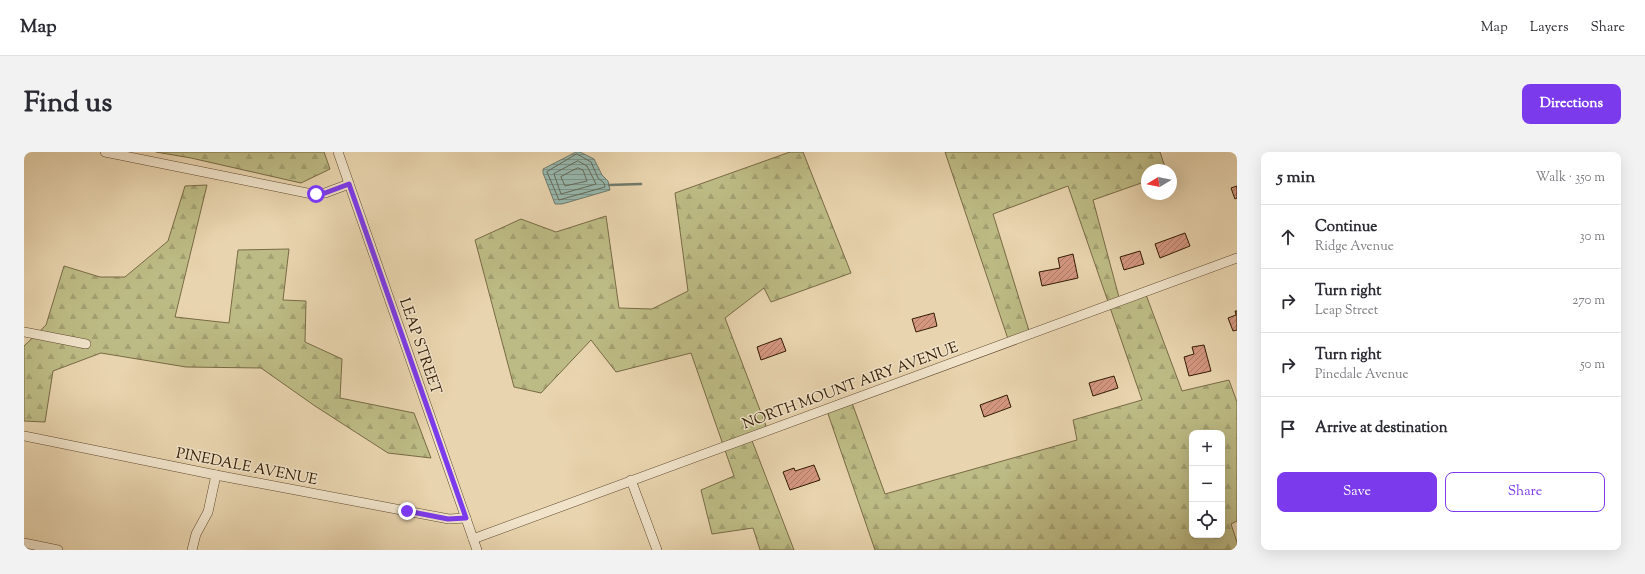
<!DOCTYPE html>
<html lang="en">
<head>
<meta charset="utf-8">
<style>
	body { margin:0; font-family:"Sorts Mill Goudy",serif; background:#f2f2f3; color:#2b2b33 }
	.controls { position:absolute; right:12px; bottom:12px; display:grid; overflow:hidden; border-radius:8px; box-shadow:0 4px 16px #0002 }
	.controls button { width:36px; height:36px; display:grid; place-items:center; padding:0; border:0; border-bottom:1px solid #e1e1e2; background:#fff; color:#2b2b33; font:20px sans-serif }
	.compass { position:absolute; left:1117px; top:12px; width:36px; height:36px; border-radius:50%; background:#fff; box-shadow:0 4px 16px #0002; rotate:260deg }
	.stop { position:absolute; width:12px; height:12px; margin:-9px; border:3px solid #7c3aed; border-radius:50%; background:#fff }
	.stop.end { background:#7c3aed; border-color:#fff; box-shadow:0 1px 4px #0008 }
	.list { margin:0; padding:0; list-style:none }
	h2 { display:flex; justify-content:space-between; align-items:center; height:52px; margin:0; padding:0 16px; font-size:17px }
	h2 small { font-size:13px; font-weight:400; color:#7c7c81 }
	.list li { display:grid; grid-template-columns:26px 1fr auto; gap:12px; align-items:center; box-sizing:border-box; height:64px; padding:0 16px; border-top:1px solid #e1e1e2 }
	.list b { display:block; font-size:15px; white-space:nowrap }
	.list p { margin:0; font-size:13px; white-space:nowrap; color:#7c7c81 }
	.list em { font-size:13px; font-style:normal; color:#7c7c81 }
	.actions { display:flex; gap:8px; padding:12px 16px }
	.actions a { flex:1; padding:9px 0; border:1px solid #7c3aed; border-radius:8px; text-align:center; font-size:14px; color:#7c3aed }
	.actions .main { background:#7c3aed; color:#fff }
	.icon { flex:none; width:22px; height:22px; fill:none; stroke:currentColor; stroke-width:2; stroke-linecap:round; stroke-linejoin:round }
	.map { position:relative; flex:none; width:1213px; height:398px; overflow:hidden; border-radius:8px }
	header { display:flex; align-items:center; gap:24px; box-sizing:border-box; height:56px; padding:0 20px; background:#fff; border-bottom:1px solid #e1e1e2 }
	header strong { font-size:19px }
	nav { display:flex; gap:22px; margin-inline-start:auto; font-size:14px }
	.intro { display:flex; align-items:center; justify-content:space-between; box-sizing:border-box; height:96px; padding:0 24px }
	h1 { margin:0; font-size:28px }
	.button { padding:10px 18px; border-radius:8px; background:#7c3aed; color:#fff; font-size:14px; font-weight:700 }
	main { display:flex; gap:24px; padding:0 24px }
	aside { flex:1; background:#fff; border-radius:8px; box-shadow:0 4px 16px #0002 }
	.map>svg:first-child { display:block }
	.forest { fill:url(#forest-firs); stroke:#786a44; fill-rule:evenodd }
	.water { fill:url(#water-rules); stroke:#6f796a }
	.lines { fill:none; stroke-linecap:round; stroke-linejoin:round }
	.shore { stroke:#646958; stroke-width:1 }
	.stream { stroke:#6f796a; stroke-width:2.5 }
	.building { fill:url(#building-hatch); stroke:#321a02 }
	.minor-casing { stroke:#60482d; stroke-width:10 }
	.minor { stroke:#f0e3ca; stroke-width:9 }
	.route { stroke:#7c3aed; stroke-width:5 }
	.labels { text-anchor:middle; stroke-width:3; stroke-linejoin:round; paint-order:stroke }
	.street-label { font-size:15px; fill:#321a02; stroke:#f0e3ca }
</style>
</head>
<body>
<header>
<strong>Map</strong>
<nav><a>Map</a><a>Layers</a><a>Share</a></nav>
</header>
<div class="intro"><h1>Find us</h1><a class="button">Directions</a></div>
<main>
<div class="map">
<svg width="1213" height="398" viewBox="0 0 1213 398">
	<defs>
		<pattern id="forest-firs" width="22" height="20" patternUnits="userSpaceOnUse"><rect width="22" height="20" fill="#bdbb85"/><path d="M5 1l3.5 6h-7zM16 11l3.5 6h-7z" fill="#a3a071"/></pattern>
		<pattern id="water-rules" width="6" height="5" patternUnits="userSpaceOnUse"><rect width="6" height="5" fill="#97b8af"/><path d="M0 2.5h6" fill="none" stroke="#7c958c"/></pattern>
		<pattern id="building-hatch" width="6" height="6" patternUnits="userSpaceOnUse"><rect width="6" height="6" fill="#d3967f"/><path d="M-1 1l2-2M0 6l6-6M5 7l2-2" fill="none" stroke="#ac7a66"/></pattern>
	</defs>
	<rect width="100%" height="100%" fill="#e8d4ae"/>
	<filter id="stains"><feTurbulence type="fractalNoise" baseFrequency=".005" numOctaves="4"/><feColorMatrix values="0 0 0 0 .2 0 0 0 0 .09 0 0 0 0 .02 0 0 0 .5 -.17"/></filter>
	<radialGradient id="worn" r=".72"><stop offset=".6" stop-color="#630" stop-opacity="0"/><stop offset="1" stop-color="#630" stop-opacity=".3"/></radialGradient>
	<!-- forest -->
	<g class="forest">
		<path d="M132 0H300L306 17 277 31 167 6Z"/>
		<path d="M766 0H779L827 121 747 150 740 136 701 166 744 279 727 286 770 398H736L729 376 688 382 677 338 710 324 667 201 592 220 567 188 517 241 490 235 451 88 497 67 532 80 582 64 595 156 628 157 664 139 651 41Z"/>
		<path d="M921 0H1136L1142 18H1123V29L1069 48 1096 149 1121 140 1158 239 1205 228 1213 250V369L1207 372 1213 390V398H851L802 256 827 248 861 342 1053 288 1049 268 1118 248 1044 34 969 62 1006 182 985 190ZM1168 281H1198V383H1168Z"/>
		<path d="M183 33 151 165 205 171 214 98 265 97 259 148 282 149 281 190 318 207 316 246 390 261 407 306 364 301 291 254 237 216 162 215 77 201 29 219 21 270 0 269V194L22 173 40 114 76 125H101L144 89 161 34Z"/>
	</g>
	<!-- water -->
	<path class="water" d="M552 0H556L570 7 578 23 584 29 586 38 538 52H531L519 21V17Z"/>
	<g class="lines">
		<!-- shore -->
		<g class="shore">
			<path d="M553 2 567 10 574 26 580 31 581 35 535 48 523 20Z"/>
			<path d="M554 9 563 14 572 32 537 42 530 22Z"/>
			<path d="M554 16 559 18 563 29 541 34 537 25Z"/>
		</g>
		<!-- stream -->
		<path class="stream" d="M585 33 617 32"/>
	</g>
	<!-- building -->
	<g class="building">
		<path d="M1213 34V46L1211 47 1207 36Z"/>
		<path d="M1161 81 1166 94 1136 106 1131 92Z"/>
		<path d="M1116 99 1120 112 1100 118 1096 105Z"/>
		<path d="M1049 102 1054 126 1018 134 1015 120 1036 116 1034 106Z"/>
		<path d="M1211 159H1213V178L1209 179 1204 166 1212 163Z"/>
		<path d="M910 161 913 174 892 180 888 167Z"/>
		<path d="M757 186 762 199 737 208 733 195Z"/>
		<path d="M1180 193 1187 219 1165 224 1160 205 1170 202 1168 195Z"/>
		<path d="M1090 224 1094 236 1069 244 1065 231Z"/>
		<path d="M983 243 987 255 960 265 956 253Z"/>
		<path d="M790 313 796 328 766 338 759 320 770 316 771 319Z"/>
	</g>
	<g class="lines">
		<!-- minor casing -->
		<g class="minor-casing">
			<g id="minor">
				<path d="M81 0 288 42 301 41 325 32"/>
				<path d="M314 0 453 398"/>
				<path d="M0 180 62 192"/>
				<path d="M0 284 192 323 425 367 442 366"/>
				<path d="M607 328 633 398"/>
				<path d="M449 387 1213 106"/>
				<path d="M0 391 34 398"/>
				<path d="M168 398 172 382 184 360 192 323"/>
			</g>
		</g>
		<!-- minor -->
		<use href="#minor" class="minor"/>
	</g>
	<g class="lines">
		<!-- route -->
		<path class="route" d="M292 42 301 41 325 32 442 366 424 367 383 359"/>
	</g>
	<g class="labels">
		<!-- street labels -->
		<g class="street-label">
			<text transform="translate(397 194) rotate(71)" y="5">LEAP STREET</text>
			<text transform="translate(826 233) rotate(-20)" y="5">NORTH MOUNT AIRY AVENUE</text>
			<text transform="translate(223 314) rotate(11)" y="5">PINEDALE AVENUE</text>
		</g>
	</g>
	<rect width="100%" height="100%" filter="url(#stains)"/>
	<rect width="100%" height="100%" fill="url(#worn)"/>
</svg>
<div class="controls">
<button>+</button>
<button>−</button>
<button><svg class="icon" aria-label="locate" viewBox="0 0 24 24"><circle cx="12" cy="12" r="6"/><path d="M12 2v4M12 18v4M2 12h4M18 12h4"/></svg></button>
</div>
<svg class="compass" viewBox="-18 -18 36 36"><path d="M0-13l5 13h-10z" fill="#e53935"/><path d="M0 13l5-13h-10z" fill="#7c7c81"/></svg>
<div class="stop" style="left:292px;top:42px"></div>
<div class="stop end" style="left:383px;top:359px"></div>
</div>
<aside>
<h2>5 min<small>Walk · 350 m</small></h2>
<ul class="list">
<li><svg class="icon" aria-label="ahead" viewBox="0 0 24 24"><path d="M12 20V5M6 11l6-6 6 6"/></svg><div><b>Continue</b><p>Ridge Avenue</p></div><em>30 m</em></li>
<li><svg class="icon" aria-label="right" viewBox="0 0 24 24"><path d="M7 20v-9h11M14 6l5 5-5 5"/></svg><div><b>Turn right</b><p>Leap Street</p></div><em>270 m</em></li>
<li><svg class="icon" aria-label="right" viewBox="0 0 24 24"><path d="M7 20v-9h11M14 6l5 5-5 5"/></svg><div><b>Turn right</b><p>Pinedale Avenue</p></div><em>50 m</em></li>
<li><svg class="icon" aria-label="arrive" viewBox="0 0 24 24"><path d="M6 21V4h12l-3 4 3 4H6"/></svg><div><b>Arrive at destination</b></div></li>
</ul>
<div class="actions"><a class="main">Save</a><a>Share</a></div>
</aside>
</main>
</body>
</html>
